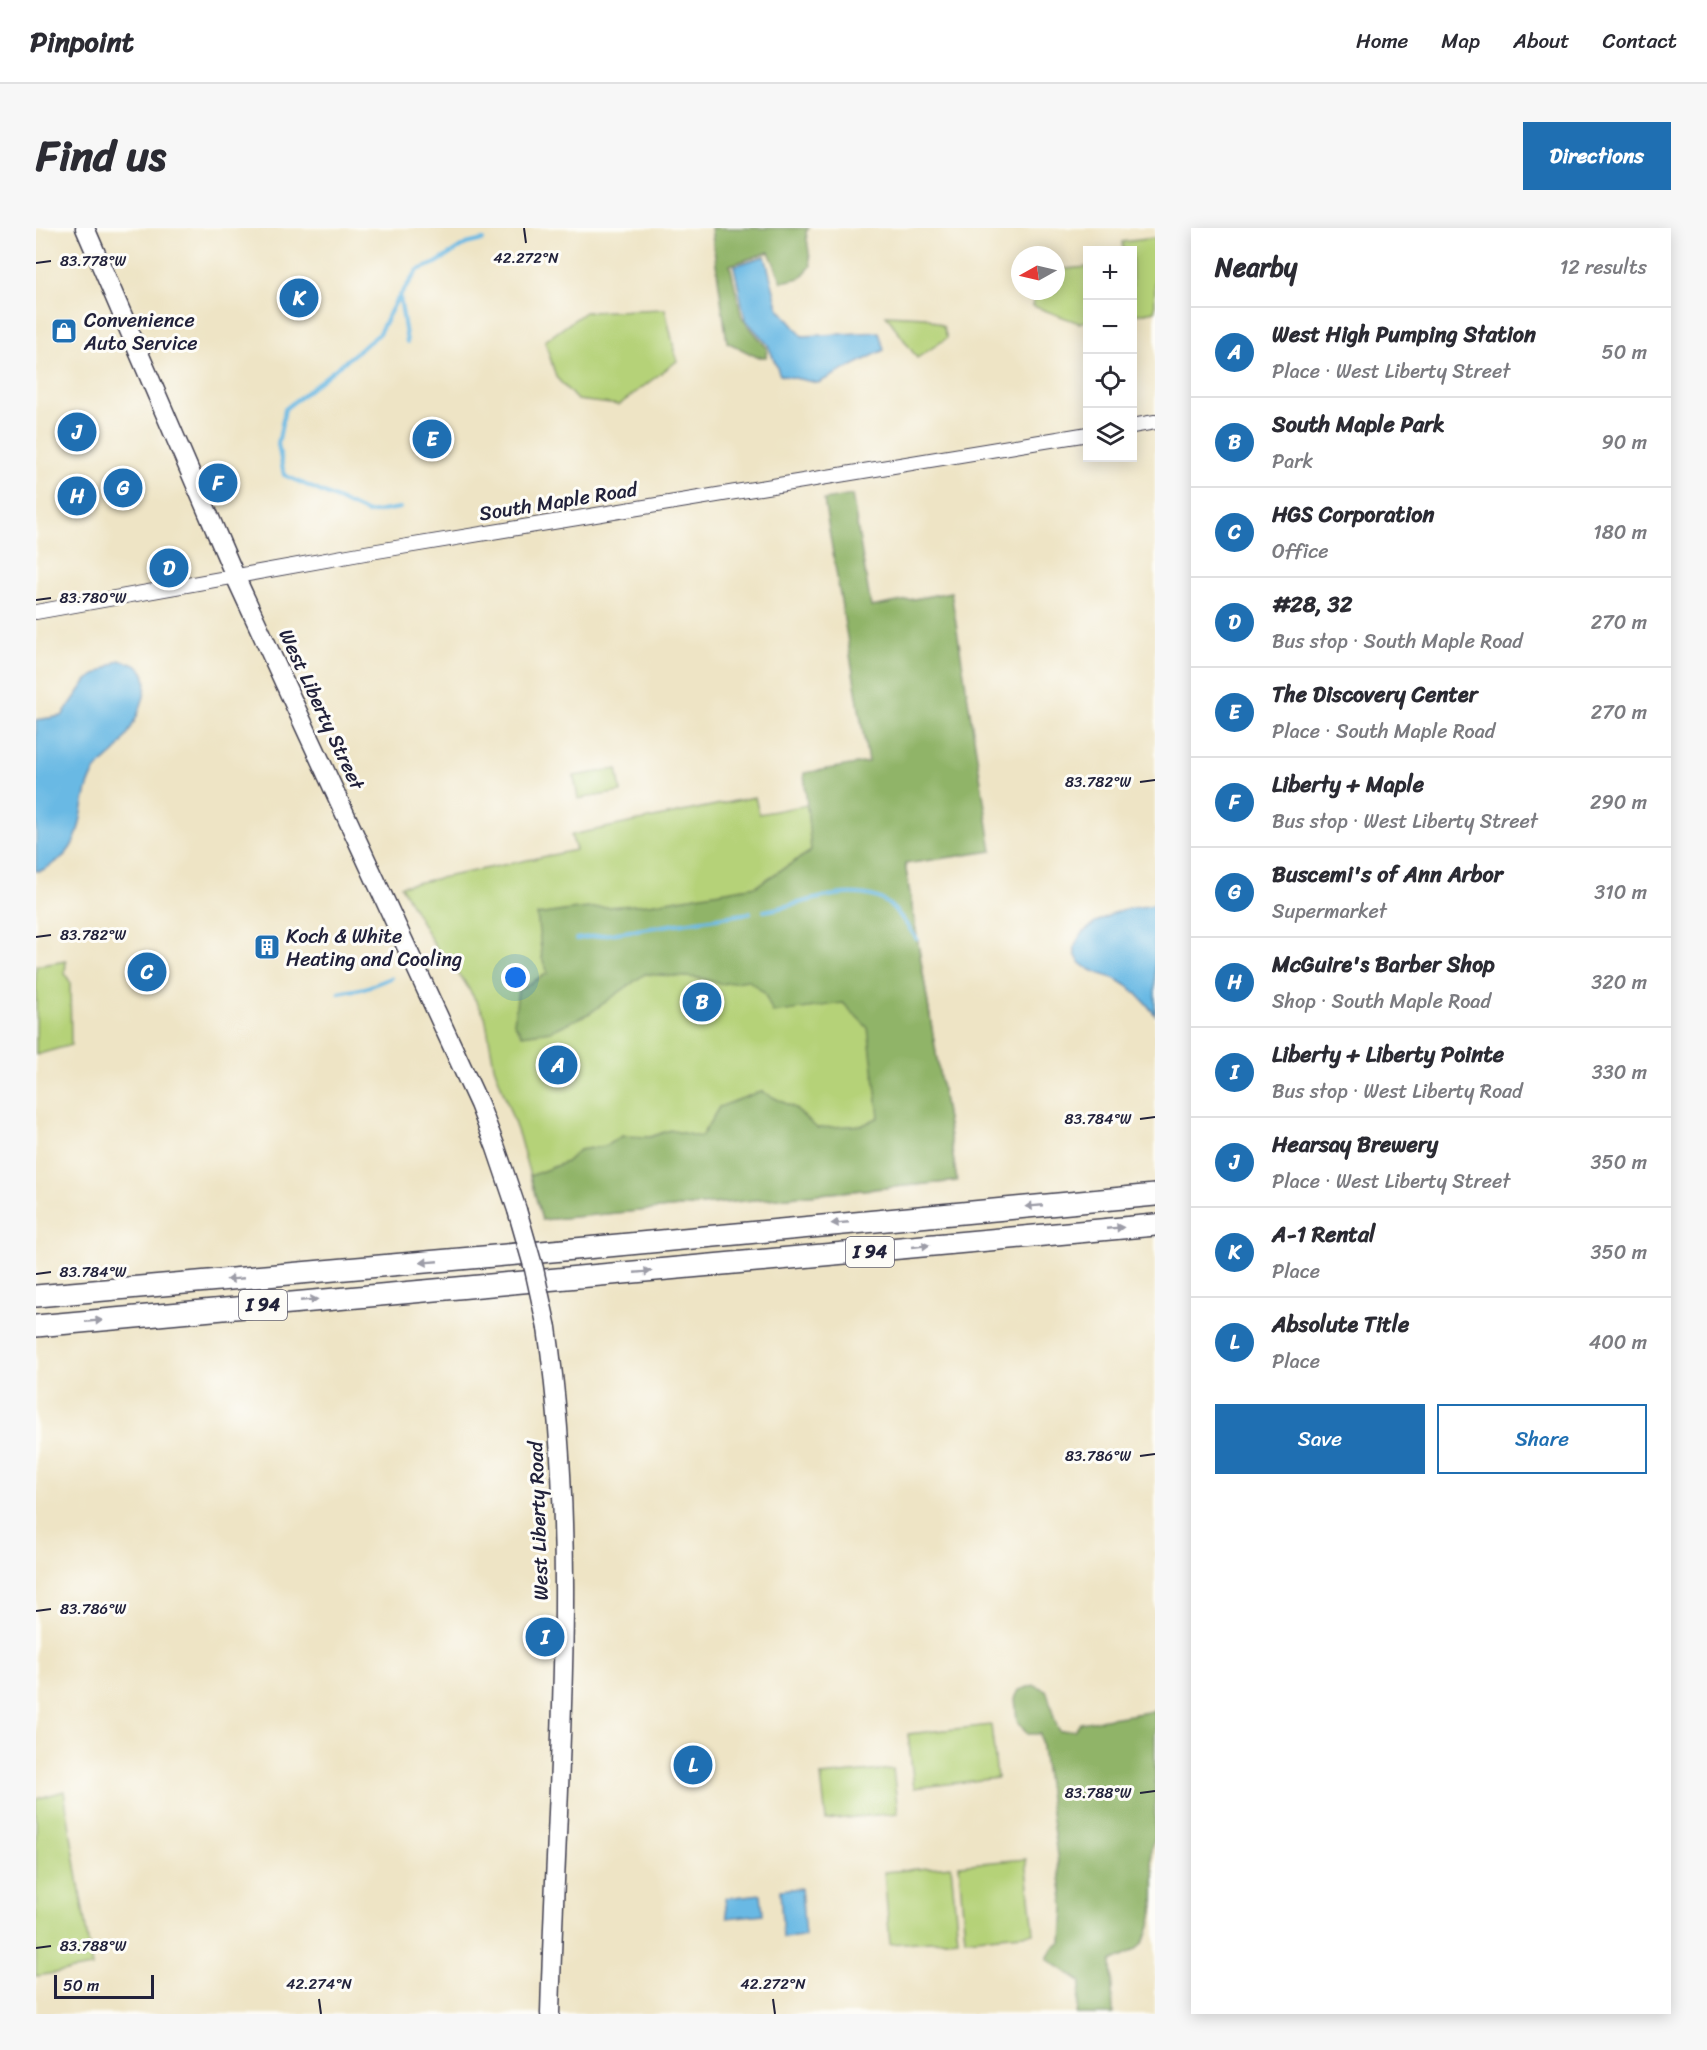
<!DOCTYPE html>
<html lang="en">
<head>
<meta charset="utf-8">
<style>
	body { margin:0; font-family:Sriracha,sans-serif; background:#f7f7f7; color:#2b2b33 }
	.controls { position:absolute; right:18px; top:18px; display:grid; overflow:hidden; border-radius:0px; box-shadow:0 3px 15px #0003 }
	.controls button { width:54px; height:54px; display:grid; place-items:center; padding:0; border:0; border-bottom:2px solid #e1e1e2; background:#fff; color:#2b2b33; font:30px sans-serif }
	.compass { position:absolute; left:975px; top:18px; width:54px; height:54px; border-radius:50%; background:#fff; box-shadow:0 3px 15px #0003; rotate:262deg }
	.scale { position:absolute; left:18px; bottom:15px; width:100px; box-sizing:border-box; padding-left:6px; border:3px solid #22223b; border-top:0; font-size:16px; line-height:21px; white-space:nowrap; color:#22223b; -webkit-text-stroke:4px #fdfcf7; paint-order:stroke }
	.you { position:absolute; left:480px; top:750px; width:21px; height:21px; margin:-15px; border:4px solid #fff; border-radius:50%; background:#1a73e8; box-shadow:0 0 0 9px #1a73e833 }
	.badge { display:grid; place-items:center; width:39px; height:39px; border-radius:50%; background:#1f6fb2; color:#fff; font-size:20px; font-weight:700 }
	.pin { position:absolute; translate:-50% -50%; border:3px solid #fff; box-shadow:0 2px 6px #0006 }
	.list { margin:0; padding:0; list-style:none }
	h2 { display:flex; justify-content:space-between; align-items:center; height:78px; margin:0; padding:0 24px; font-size:26px }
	h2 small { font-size:20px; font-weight:400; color:#7c7c81 }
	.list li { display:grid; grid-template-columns:39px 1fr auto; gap:18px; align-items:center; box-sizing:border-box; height:90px; padding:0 24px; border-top:2px solid #e1e1e2 }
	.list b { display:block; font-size:22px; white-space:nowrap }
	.list p { margin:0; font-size:20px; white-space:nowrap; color:#7c7c81 }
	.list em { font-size:20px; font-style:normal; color:#7c7c81 }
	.actions { display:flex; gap:12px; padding:18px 24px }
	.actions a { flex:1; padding:14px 0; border:2px solid #1f6fb2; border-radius:0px; text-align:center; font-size:21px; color:#1f6fb2 }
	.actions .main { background:#1f6fb2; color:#fff }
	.icon { flex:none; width:33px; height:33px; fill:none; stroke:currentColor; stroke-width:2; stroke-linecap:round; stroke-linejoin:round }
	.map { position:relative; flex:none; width:1119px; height:1786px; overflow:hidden; border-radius:0px }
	header { display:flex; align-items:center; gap:36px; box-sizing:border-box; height:84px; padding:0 30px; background:#fff; border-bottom:2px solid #e1e1e2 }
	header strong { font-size:28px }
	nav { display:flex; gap:33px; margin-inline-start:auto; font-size:21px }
	.intro { display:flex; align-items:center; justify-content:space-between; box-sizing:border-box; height:144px; padding:0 36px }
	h1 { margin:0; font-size:42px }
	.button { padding:15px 27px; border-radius:0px; background:#1f6fb2; color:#fff; font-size:21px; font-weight:700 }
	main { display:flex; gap:36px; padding:0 36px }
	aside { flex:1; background:#fff; border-radius:0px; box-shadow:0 3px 15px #0003 }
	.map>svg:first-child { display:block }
	.green { fill:#b5d278; stroke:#6c7a5a; stroke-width:1.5 }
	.forest { fill:#90b468; stroke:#596b52; stroke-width:1.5 }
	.water { fill:#69b9e4; stroke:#466e90; stroke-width:1.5 }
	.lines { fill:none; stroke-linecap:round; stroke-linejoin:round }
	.stream { stroke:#69b9e4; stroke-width:4 }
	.minor-casing { stroke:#413f50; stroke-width:16 }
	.major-casing { stroke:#413f50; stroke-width:21 }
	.highway-casing { stroke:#413f50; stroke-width:24 }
	.minor { stroke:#fff; stroke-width:14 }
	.major { stroke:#fff; stroke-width:18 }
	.highway { stroke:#fff; stroke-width:21 }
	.major-bridge-casing { stroke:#413f50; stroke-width:21; stroke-linecap:butt }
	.major-bridge { stroke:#fff; stroke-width:18 }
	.oneway { fill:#9c9ca7 }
	.ticks { fill:none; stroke:#22223b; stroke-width:2 }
	.labels { text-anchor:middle; stroke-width:6; stroke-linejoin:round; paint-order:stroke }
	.shield { fill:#fdfcf7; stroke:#646373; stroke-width:1.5 }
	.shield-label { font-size:18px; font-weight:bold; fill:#22223b }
	.poi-label { font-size:20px; fill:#22223b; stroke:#fdfcf7; text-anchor:start }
	.street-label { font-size:20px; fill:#22223b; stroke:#fdfcf7 }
	.ticks-label { font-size:15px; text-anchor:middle; fill:#22223b; stroke:#fdfcf7; stroke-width:6; stroke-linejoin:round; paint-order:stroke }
</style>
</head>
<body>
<header>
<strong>Pinpoint</strong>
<nav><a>Home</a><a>Map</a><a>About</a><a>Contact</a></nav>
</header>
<div class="intro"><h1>Find us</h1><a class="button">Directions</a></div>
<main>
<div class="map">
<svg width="1119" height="1786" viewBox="0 0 1119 1786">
	<rect width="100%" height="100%" fill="#fdfcf7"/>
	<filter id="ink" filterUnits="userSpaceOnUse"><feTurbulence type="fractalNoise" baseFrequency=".0167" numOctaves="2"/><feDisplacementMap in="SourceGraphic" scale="12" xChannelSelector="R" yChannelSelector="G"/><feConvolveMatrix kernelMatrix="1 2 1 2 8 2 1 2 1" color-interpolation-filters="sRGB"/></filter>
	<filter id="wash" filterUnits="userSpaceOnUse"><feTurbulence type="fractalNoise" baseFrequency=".008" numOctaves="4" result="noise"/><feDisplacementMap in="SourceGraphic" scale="24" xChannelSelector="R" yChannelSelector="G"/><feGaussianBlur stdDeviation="1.35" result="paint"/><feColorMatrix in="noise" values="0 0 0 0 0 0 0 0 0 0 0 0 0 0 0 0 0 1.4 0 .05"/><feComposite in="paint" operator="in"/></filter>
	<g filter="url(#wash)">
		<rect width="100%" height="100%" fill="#eee4c5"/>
		<!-- green -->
		<g class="green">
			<path d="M1119 10V83L1097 87 1096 22H1087L1086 14Z"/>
			<path d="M1051 39V93L1043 95 997 78 996 63H1020V42Z"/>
			<path d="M629 81 641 133 583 177 541 172 520 149 509 113 549 84Z"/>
			<path d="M850 87 890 89 907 98 911 110 881 130Z"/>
			<path d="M581 541 585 564 542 571 538 548Z"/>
			<path d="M856 556 921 953 506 992 483 908 458 838 449 788 428 753 404 727 365 658 540 622 535 607 719 569 723 586 825 567Z"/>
			<path d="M30 733 29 745 34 754 35 817 0 827V738Z"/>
			<path d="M955 1497 961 1550 878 1560 872 1506Z"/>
			<path d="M857 1541 862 1585 790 1592 785 1548Z"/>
			<path d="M28 1563 56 1739 0 1748V1571Z"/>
			<path d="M990 1631 998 1705 929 1711 923 1637Z"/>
			<path d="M915 1638 922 1711 854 1716 848 1644Z"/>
		</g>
		<!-- forest -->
		<g class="forest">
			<path d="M675 0H773L770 4 775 38 764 50 746 54 733 24 694 37 706 90 731 120 730 129H721L691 114Z"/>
			<path d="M816 267 835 379 915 364 956 623 869 636 921 953 506 992 494 948 530 934 543 922 569 918 586 908 614 909 634 902 665 909 683 879 725 863 757 879 781 900 827 897 843 889 832 800 807 775 737 785 728 765 712 752 685 756 663 750 609 746 554 785 515 803 486 807 478 795 482 762 512 745 506 730 501 687 541 681 613 676 720 658 775 623 768 545 832 534 788 272Z"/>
			<path d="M998 1457 1010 1462C1016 1476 1016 1492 1024 1503L1038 1502 1044 1495 1119 1483V1610C1111 1625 1116 1630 1118 1646 1119 1669 1119 1700 1104 1718 1096 1726 1085 1729 1075 1734L1077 1786H1040L1045 1754 1011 1731 1016 1721 1026 1714 1028 1678 1004 1506H991L981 1493 979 1470 983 1462Z"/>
		</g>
		<!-- water -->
		<g class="water">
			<path d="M729 28 742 79 766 108 843 104 848 122 782 155 744 147 732 117 709 91 698 38Z"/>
			<path d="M83 432C92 435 103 436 107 444 118 463 92 509 79 524 73 530 64 536 59 543 40 573 53 616 17 636 11 640 7 643 0 643V492L26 488 51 452Z"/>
			<path d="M1119 677V787C1109 773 1097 760 1082 752 1070 747 1053 744 1044 734 1025 713 1062 692 1078 685 1090 680 1106 679 1119 677Z"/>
			<path d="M765 1660 769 1708 747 1710 744 1662Z"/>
			<path d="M725 1666 727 1686 691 1690 689 1670Z"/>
		</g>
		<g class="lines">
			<!-- stream -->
			<g class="stream">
				<path d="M364 69 371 114"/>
				<path d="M364 280 332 285 248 247 242 216 249 181 342 107 359 75 382 42 400 35 430 16 447 12"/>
				<path d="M728 683C763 678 802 658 839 669 856 673 871 697 881 711"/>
				<path d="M540 711 714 685"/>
				<path d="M303 765 329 760 355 750"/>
			</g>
		</g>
	</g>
	<g filter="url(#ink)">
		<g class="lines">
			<!-- minor casing -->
			<g class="minor-casing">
				<g id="minor">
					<path d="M1096 198 1119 194"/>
					<path d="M0 384 329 325 1052 206"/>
				</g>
			</g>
			<!-- major casing -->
			<g class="major-casing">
				<g id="major">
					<path d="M49 0 199 348 443 876 460 920 481 982"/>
					<path d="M511 1100C544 1327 520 1558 514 1786"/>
				</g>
			</g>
			<!-- highway casing -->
			<g class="highway-casing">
				<g id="highway">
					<path d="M0 1068 550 1020 1119 967"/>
					<path d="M0 1098 1119 997"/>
				</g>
			</g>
			<!-- minor -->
			<use href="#minor" class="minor"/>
			<!-- major -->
			<use href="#major" class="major"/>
			<!-- highway -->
			<use href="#highway" class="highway"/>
			<!-- major-bridge casing -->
			<g class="major-bridge-casing">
				<path id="major-bridge" d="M481 982 498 1041 511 1100"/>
			</g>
			<!-- major-bridge -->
			<use href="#major-bridge" class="major-bridge"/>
		</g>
		<!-- one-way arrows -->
		<defs><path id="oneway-solid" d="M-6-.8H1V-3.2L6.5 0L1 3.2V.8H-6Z" transform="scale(1.5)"/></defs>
		<g class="oneway">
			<use href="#oneway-solid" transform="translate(998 978) rotate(175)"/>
			<use href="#oneway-solid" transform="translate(804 995) rotate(175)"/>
			<use href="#oneway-solid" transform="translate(1079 1000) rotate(-5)"/>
			<use href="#oneway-solid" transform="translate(885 1018) rotate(-6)"/>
			<use href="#oneway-solid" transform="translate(393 1034) rotate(175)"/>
			<use href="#oneway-solid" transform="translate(607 1044) rotate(-5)"/>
			<use href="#oneway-solid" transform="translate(199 1051) rotate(175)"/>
			<use href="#oneway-solid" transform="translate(273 1072) rotate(-5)"/>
			<use href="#oneway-solid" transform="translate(58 1093) rotate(-5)"/>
		</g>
	</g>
	<!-- ticks -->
	<path class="ticks" d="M488 0 490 15M0 35 15 33M0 372 15 370M1104 554 1119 552M0 709 15 707M1104 891 1119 889M0 1046 15 1044M1104 1228 1119 1226M0 1383 15 1381M1104 1565 1119 1563M0 1720 15 1718M283 1771 285 1786M737 1771 739 1786"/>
	<!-- icons -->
	<defs>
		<g id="shop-square" transform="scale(1.35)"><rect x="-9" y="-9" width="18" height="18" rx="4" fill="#1f6fb2" stroke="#fdfcf7"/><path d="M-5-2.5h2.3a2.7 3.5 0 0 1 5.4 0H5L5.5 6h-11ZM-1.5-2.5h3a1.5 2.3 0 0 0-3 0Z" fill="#fff"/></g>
		<g id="building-square" transform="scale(1.35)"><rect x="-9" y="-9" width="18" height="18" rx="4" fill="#1f6fb2" stroke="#fdfcf7"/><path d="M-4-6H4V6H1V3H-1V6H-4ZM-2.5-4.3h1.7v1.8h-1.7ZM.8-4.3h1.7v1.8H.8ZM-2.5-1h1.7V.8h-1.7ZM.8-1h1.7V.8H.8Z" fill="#fff"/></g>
	</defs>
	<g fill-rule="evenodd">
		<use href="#shop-square" x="28" y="103"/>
		<use href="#building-square" x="231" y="719"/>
	</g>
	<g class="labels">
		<!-- shield labels -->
		<g class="shield">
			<rect x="810" y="1009" width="48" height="30" rx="4.5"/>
			<rect x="203" y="1062" width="48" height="30" rx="4.5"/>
		</g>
		<g class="shield-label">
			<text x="834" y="1030">I 94</text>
			<text x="227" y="1083">I 94</text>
		</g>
		<!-- poi labels -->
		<g class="poi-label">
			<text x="48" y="99">Convenience<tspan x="48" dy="23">Auto Service</tspan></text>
			<text x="250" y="715">Koch &amp; White<tspan x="250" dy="23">Heating and Cooling</tspan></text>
		</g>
		<!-- street labels -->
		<g class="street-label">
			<text transform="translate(522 273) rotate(-9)" y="7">South Maple Road</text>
			<text transform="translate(286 481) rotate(65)" y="7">West Liberty Street</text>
			<text transform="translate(502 1293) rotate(-92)" y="7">West Liberty Road</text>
		</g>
	</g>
	<g class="ticks-label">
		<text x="490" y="35">42.272°N</text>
		<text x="57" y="38">83.778°W</text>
		<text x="57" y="375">83.780°W</text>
		<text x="1062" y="559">83.782°W</text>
		<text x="57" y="712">83.782°W</text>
		<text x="1062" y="896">83.784°W</text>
		<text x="57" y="1049">83.784°W</text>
		<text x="1062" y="1233">83.786°W</text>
		<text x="57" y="1386">83.786°W</text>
		<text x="1062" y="1570">83.788°W</text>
		<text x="57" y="1723">83.788°W</text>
		<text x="283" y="1761">42.274°N</text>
		<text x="737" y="1761">42.272°N</text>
	</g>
</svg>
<div class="controls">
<button>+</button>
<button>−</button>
<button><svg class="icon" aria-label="locate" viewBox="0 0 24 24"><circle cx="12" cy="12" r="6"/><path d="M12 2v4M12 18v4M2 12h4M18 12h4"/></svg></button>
<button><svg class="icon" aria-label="layers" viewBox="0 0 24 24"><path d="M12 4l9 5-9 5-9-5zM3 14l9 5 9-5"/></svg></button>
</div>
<svg class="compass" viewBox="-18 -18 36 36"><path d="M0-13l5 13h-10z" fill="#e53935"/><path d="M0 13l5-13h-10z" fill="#7c7c81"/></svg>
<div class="scale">50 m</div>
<div class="you"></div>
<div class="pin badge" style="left:522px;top:837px">A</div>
<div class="pin badge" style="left:666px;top:774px">B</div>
<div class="pin badge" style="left:111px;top:744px">C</div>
<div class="pin badge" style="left:133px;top:340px">D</div>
<div class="pin badge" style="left:396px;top:211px">E</div>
<div class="pin badge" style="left:182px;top:255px">F</div>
<div class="pin badge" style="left:87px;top:260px">G</div>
<div class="pin badge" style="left:41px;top:268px">H</div>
<div class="pin badge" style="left:509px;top:1409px">I</div>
<div class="pin badge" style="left:41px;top:204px">J</div>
<div class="pin badge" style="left:263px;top:70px">K</div>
<div class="pin badge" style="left:657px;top:1537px">L</div>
</div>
<aside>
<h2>Nearby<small>12 results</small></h2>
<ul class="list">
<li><span class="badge">A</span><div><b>West High Pumping Station</b><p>Place · West Liberty Street</p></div><em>50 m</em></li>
<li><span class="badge">B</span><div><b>South Maple Park</b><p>Park</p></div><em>90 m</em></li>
<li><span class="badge">C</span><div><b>HGS Corporation</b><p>Office</p></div><em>180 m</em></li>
<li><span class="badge">D</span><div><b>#28, 32</b><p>Bus stop · South Maple Road</p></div><em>270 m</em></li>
<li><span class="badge">E</span><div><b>The Discovery Center</b><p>Place · South Maple Road</p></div><em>270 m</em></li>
<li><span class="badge">F</span><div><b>Liberty + Maple</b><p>Bus stop · West Liberty Street</p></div><em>290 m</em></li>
<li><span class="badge">G</span><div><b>Buscemi's of Ann Arbor</b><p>Supermarket</p></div><em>310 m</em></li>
<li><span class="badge">H</span><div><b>McGuire's Barber Shop</b><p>Shop · South Maple Road</p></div><em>320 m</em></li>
<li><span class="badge">I</span><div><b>Liberty + Liberty Pointe</b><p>Bus stop · West Liberty Road</p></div><em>330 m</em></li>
<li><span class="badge">J</span><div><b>Hearsay Brewery</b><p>Place · West Liberty Street</p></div><em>350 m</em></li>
<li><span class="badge">K</span><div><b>A-1 Rental</b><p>Place</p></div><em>350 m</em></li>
<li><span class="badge">L</span><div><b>Absolute Title</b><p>Place</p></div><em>400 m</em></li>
</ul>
<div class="actions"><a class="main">Save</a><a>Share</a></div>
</aside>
</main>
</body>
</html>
